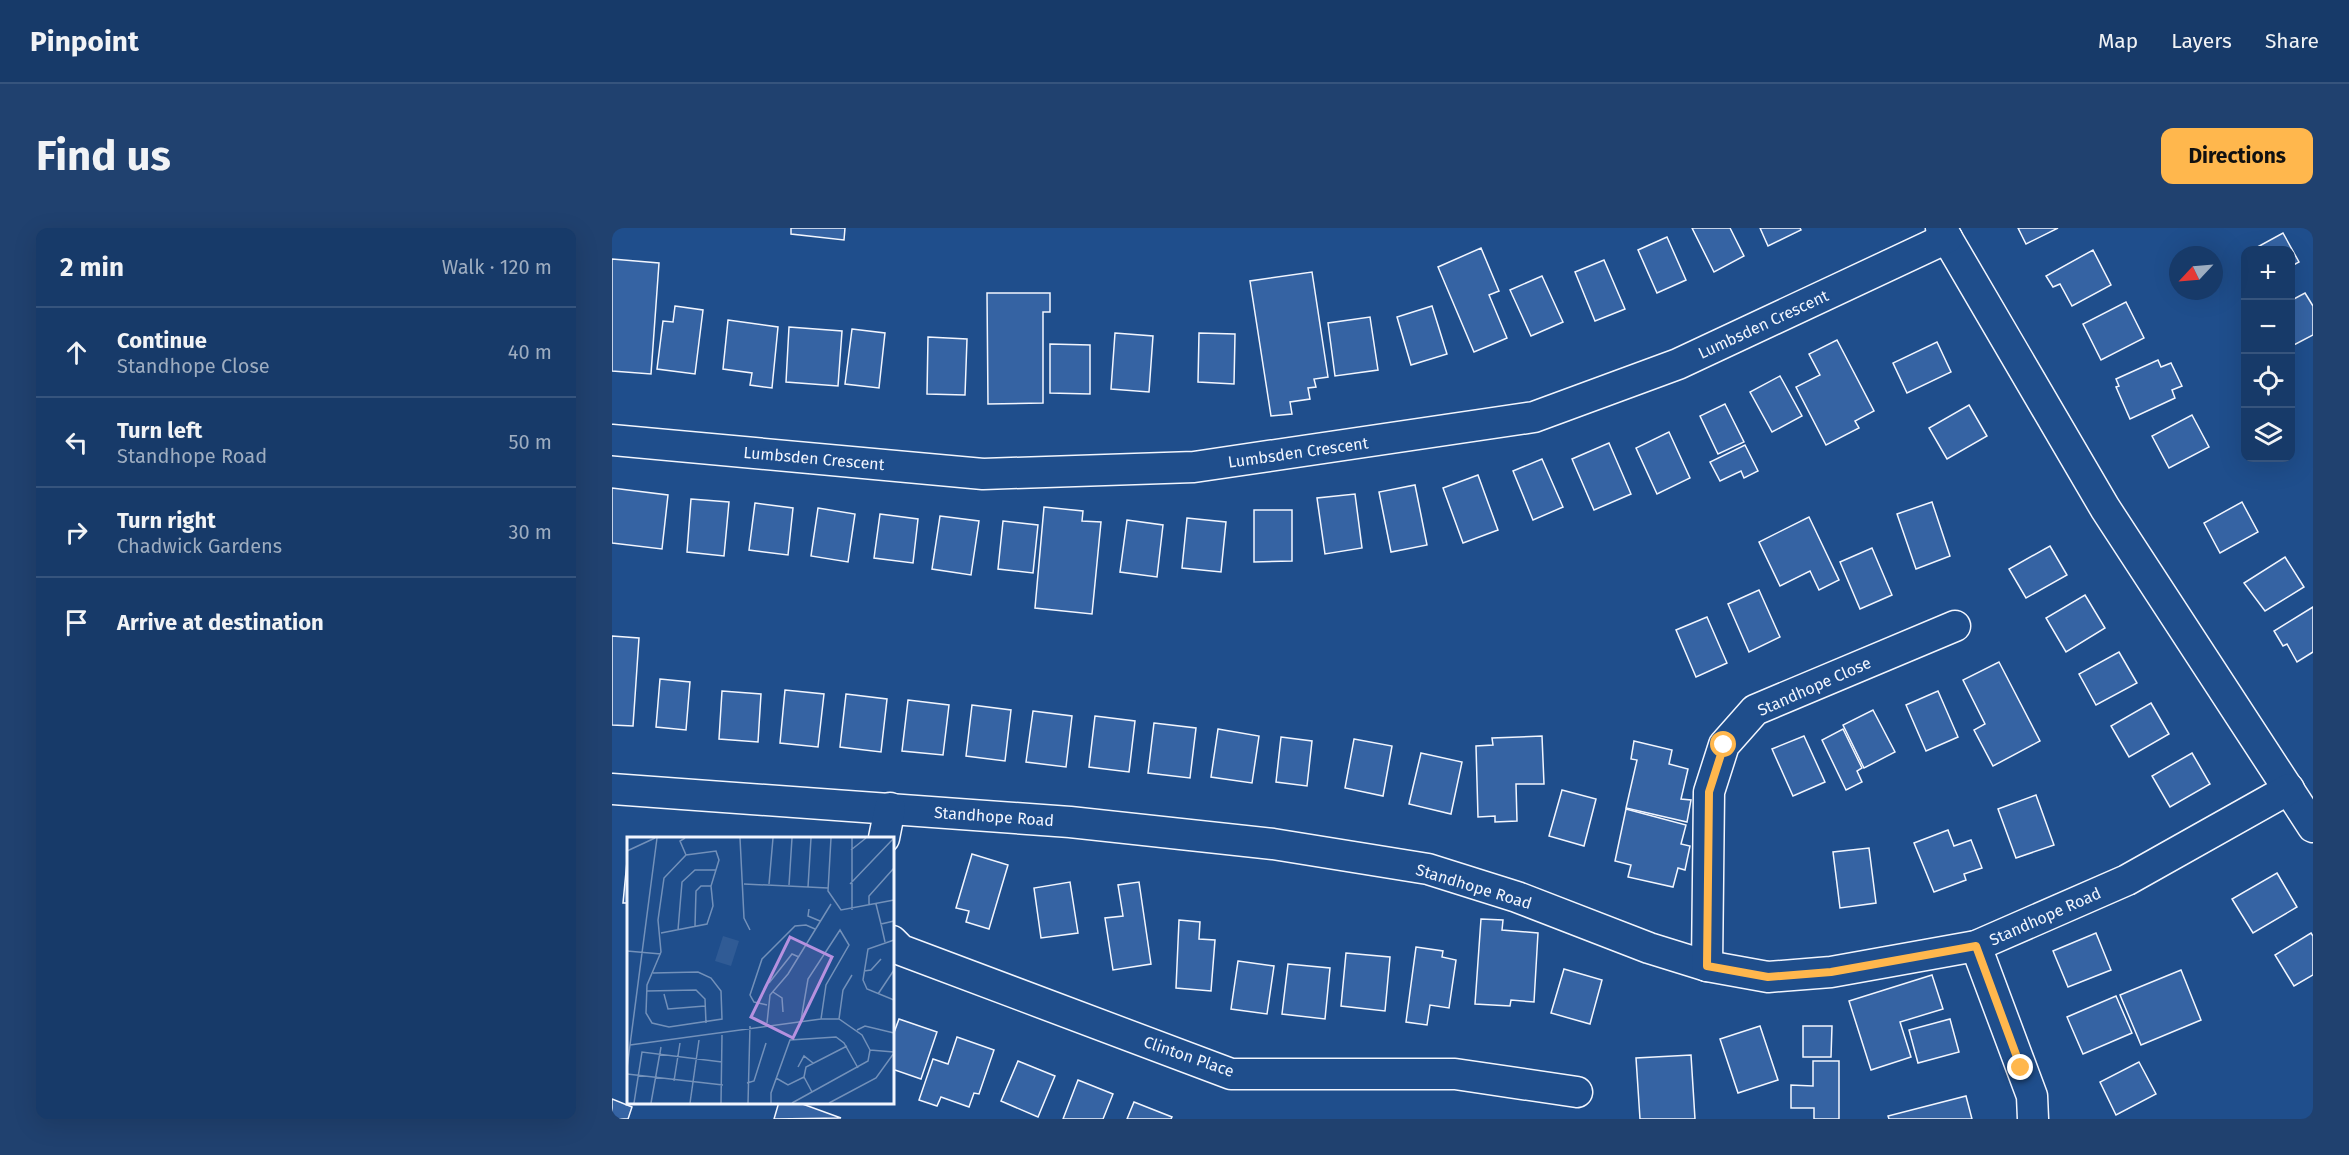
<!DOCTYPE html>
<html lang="en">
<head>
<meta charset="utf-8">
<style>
	body { margin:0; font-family:"Fira Sans",sans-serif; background:#20416f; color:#f1f3f6 }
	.controls { position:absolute; right:18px; top:18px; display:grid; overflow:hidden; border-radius:12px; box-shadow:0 6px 24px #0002 }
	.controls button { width:54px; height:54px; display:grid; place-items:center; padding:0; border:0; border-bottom:2px solid #36547d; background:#173a69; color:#f1f3f6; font:30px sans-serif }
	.compass { position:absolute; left:1557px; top:18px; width:54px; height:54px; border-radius:50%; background:#173a69; box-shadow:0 6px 24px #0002; rotate:244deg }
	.stop { position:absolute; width:18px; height:18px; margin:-14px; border:4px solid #ffb74d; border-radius:50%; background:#fff }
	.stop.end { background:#ffb74d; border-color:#fff; box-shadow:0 2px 6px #0008 }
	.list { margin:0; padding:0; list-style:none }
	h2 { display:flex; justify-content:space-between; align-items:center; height:78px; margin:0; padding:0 24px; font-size:26px }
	h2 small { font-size:20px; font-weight:400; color:#9eadc0 }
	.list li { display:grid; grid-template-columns:39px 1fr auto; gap:18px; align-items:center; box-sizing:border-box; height:90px; padding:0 24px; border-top:2px solid #36547d }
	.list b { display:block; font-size:22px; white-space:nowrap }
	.list p { margin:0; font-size:20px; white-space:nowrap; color:#9eadc0 }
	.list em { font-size:20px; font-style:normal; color:#9eadc0 }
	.icon { flex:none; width:33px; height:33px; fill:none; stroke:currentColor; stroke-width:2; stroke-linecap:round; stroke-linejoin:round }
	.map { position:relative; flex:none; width:1701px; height:891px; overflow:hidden; border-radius:12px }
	header { display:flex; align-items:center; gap:36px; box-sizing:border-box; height:84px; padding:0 30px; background:#173a69; border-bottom:2px solid #36547d }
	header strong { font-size:28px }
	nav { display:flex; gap:33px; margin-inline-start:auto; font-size:21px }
	.intro { display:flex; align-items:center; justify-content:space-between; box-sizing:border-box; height:144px; padding:0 36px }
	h1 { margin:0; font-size:42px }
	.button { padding:15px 27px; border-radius:12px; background:#ffb74d; color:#111; font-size:21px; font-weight:700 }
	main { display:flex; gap:36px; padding:0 36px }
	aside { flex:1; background:#173a69; border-radius:12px; box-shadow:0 6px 24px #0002 }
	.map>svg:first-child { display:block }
	.building { fill:#3563a3; stroke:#f2f6ff; stroke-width:1.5 }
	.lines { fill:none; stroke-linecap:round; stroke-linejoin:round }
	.minor-casing { stroke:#f2f6ff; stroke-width:33 }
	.minor { stroke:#1f4e8c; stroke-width:30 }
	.route { stroke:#ffb74d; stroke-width:8 }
	.labels { text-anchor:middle; stroke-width:4.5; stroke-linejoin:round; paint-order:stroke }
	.street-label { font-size:16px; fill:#f2f6ff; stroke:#1f4e8c }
	.inset-road { fill:none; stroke:#7391ba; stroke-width:1.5 }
	.view { fill:#b691df; fill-opacity:0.15; stroke:#b691df; stroke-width:3 }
	.inset-edge { fill:none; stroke:#f2f6ff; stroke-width:3 }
</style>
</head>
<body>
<header>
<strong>Pinpoint</strong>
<nav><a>Map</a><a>Layers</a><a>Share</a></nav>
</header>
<div class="intro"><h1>Find us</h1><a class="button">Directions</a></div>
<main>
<aside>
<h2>2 min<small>Walk · 120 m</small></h2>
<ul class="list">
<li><svg class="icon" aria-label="ahead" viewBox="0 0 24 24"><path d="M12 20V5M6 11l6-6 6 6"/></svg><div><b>Continue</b><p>Standhope Close</p></div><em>40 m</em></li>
<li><svg class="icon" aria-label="left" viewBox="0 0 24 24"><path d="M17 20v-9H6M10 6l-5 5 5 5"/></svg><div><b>Turn left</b><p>Standhope Road</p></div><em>50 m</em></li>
<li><svg class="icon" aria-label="right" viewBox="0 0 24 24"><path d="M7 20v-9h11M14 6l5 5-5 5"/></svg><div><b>Turn right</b><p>Chadwick Gardens</p></div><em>30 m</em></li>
<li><svg class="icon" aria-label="arrive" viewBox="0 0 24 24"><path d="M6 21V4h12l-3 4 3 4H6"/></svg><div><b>Arrive at destination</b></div></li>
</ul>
</aside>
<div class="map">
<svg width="1701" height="891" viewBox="0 0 1701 891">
	<rect width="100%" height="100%" fill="#1f4e8c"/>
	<!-- building -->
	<g class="building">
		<path d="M179 0H233L232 12 179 6Z"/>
		<path d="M1080 0H1118L1132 28 1102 44Z"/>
		<path d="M1148 0H1188L1189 2 1156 18Z"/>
		<path d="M1406 0H1446L1414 16Z"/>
		<path d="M1671 5 1687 34 1678 39V22H1640Z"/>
		<path d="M1055 9 1074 52 1045 65 1026 22Z"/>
		<path d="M869 20 887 63 877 67 895 110 862 124 826 39Z"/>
		<path d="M1481 22 1499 57 1460 78 1448 56 1441 59 1434 48Z"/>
		<path d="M0 31 47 35 39 146 0 143Z"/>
		<path d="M992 32 1013 81 983 93 963 44Z"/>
		<path d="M700 44 716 149 702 151 704 159 696 160 698 171 678 174 680 186 659 188 638 53Z"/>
		<path d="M930 48 951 94 919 108 898 62Z"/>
		<path d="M375 65H438V84H431V175L376 176Z"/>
		<path d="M1693 65 1701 78V107L1678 119V73Z"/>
		<path d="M1514 74 1532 110 1489 132 1471 96Z"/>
		<path d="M63 78 91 82 83 146 45 141 51 93 61 94Z"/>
		<path d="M820 78 835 126 799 137 785 89Z"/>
		<path d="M758 89 766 142 723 148 716 95Z"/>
		<path d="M116 92 166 99 160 160 138 157 140 145 111 141Z"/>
		<path d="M177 99 230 103 226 158 174 154Z"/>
		<path d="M240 101 273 105 267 160 233 156Z"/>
		<path d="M503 105 541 108 537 164 499 161Z"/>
		<path d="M587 105 623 106 622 156 586 154Z"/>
		<path d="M316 109 355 111 353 167 315 166Z"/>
		<path d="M1225 112 1262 183 1243 193 1247 200 1214 217 1184 159 1208 147 1197 126Z"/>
		<path d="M1325 114 1339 144 1295 165 1281 135Z"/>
		<path d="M438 116 478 117V166L438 165Z"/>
		<path d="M1546 132 1549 139 1559 135 1570 158 1560 162 1563 170 1518 191 1504 159 1507 158 1504 151Z"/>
		<path d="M1168 148 1190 188 1160 204 1138 164Z"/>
		<path d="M1113 176 1132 214 1106 226 1088 188Z"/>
		<path d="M1357 177 1375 208 1335 231 1317 200Z"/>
		<path d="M1580 187 1597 219 1557 240 1540 208Z"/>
		<path d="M1057 204 1078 250 1045 266 1024 220Z"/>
		<path d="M997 215 1019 266 982 282 960 231Z"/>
		<path d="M1133 217 1146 243 1132 250 1129 243 1108 253 1098 234Z"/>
		<path d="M930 231 951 279 921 292 901 243Z"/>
		<path d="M866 247 886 302 851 315 831 260Z"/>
		<path d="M803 257 815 317 779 324 767 264Z"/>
		<path d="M0 260 56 267 50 321 0 315Z"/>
		<path d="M743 266 750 320 713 326 705 270Z"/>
		<path d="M79 271 117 274 112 328 75 324Z"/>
		<path d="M1320 274 1338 328 1304 341 1285 286Z"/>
		<path d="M1630 274 1646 304 1608 325 1592 295Z"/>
		<path d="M143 275 181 280 176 327 137 322Z"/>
		<path d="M432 279 471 283 470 293 489 294 480 386 423 380Z"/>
		<path d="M206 280 243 286 236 334 199 328Z"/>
		<path d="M642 282H680V333L642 334Z"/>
		<path d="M268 286 306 291 301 335 262 330Z"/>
		<path d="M328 288 367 293 359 347 320 341Z"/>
		<path d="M1197 289 1227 352 1207 362 1198 343 1168 358 1147 314Z"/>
		<path d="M575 290 614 294 609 344 570 340Z"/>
		<path d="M515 292 551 297 545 349 508 344Z"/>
		<path d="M391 293 426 297 421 345 386 341Z"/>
		<path d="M1438 318 1455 347 1414 370 1397 341Z"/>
		<path d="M1260 320 1280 367 1248 381 1228 334Z"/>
		<path d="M1673 329 1692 359 1653 383 1632 355Z"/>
		<path d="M1147 362 1168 409 1137 424 1116 376Z"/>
		<path d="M1473 367 1493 400 1454 424 1434 390Z"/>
		<path d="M1701 379V424L1685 434 1675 416 1671 418 1662 403Z"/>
		<path d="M1095 389 1115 435 1084 449 1064 402Z"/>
		<path d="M0 408 27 410 21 498 0 497Z"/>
		<path d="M1507 424 1525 455 1484 477 1467 446Z"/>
		<path d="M1387 434 1428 513 1381 538 1362 502 1373 496 1351 452Z"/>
		<path d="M48 451 78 454 74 502 44 499Z"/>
		<path d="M173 462 212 466 206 519 168 515Z"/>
		<path d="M110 463 149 466 146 514 107 511Z"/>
		<path d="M1326 463 1346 509 1314 523 1294 477Z"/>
		<path d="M234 466 275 471 269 524 228 519Z"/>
		<path d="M296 472 337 477 331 527 290 523Z"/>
		<path d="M1539 475 1557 506 1517 529 1499 498Z"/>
		<path d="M360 477 399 482 393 533 354 528Z"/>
		<path d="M1261 482 1283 524 1252 540 1231 497Z"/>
		<path d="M421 483 460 488 454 539 414 534Z"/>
		<path d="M483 488 523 493 517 544 477 539Z"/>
		<path d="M542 495 584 500 578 550 536 545Z"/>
		<path d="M606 501 647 508 640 555 599 549Z"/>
		<path d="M1231 501 1250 540 1245 543 1250 554 1234 562 1210 512Z"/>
		<path d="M930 508 932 556H904L905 593 883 594V588L866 589 864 518 881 517 880 510Z"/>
		<path d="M1192 508 1213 554 1181 568 1160 521Z"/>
		<path d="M669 509 700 513 695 558 664 554Z"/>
		<path d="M742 511 780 518 771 568 733 560Z"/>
		<path d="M1022 513 1060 522 1057 536 1076 541 1069 571 1079 572 1075 594 1014 580 1025 532 1019 531Z"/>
		<path d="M809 525 850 534 839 586 797 576Z"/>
		<path d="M1580 525 1598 556 1558 579 1540 548Z"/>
		<path d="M950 562 984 571 972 618 937 608Z"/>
		<path d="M1424 567 1442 617 1404 630 1386 581Z"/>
		<path d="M1014 581 1074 597 1069 616 1078 618 1073 642 1066 640 1061 659 1016 649 1019 637 1003 633Z"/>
		<path d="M1336 602 1342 618 1359 612 1370 640 1352 646 1354 652 1322 664 1302 615Z"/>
		<path d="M1257 620 1264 675 1228 680 1221 624Z"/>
		<path d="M16 623V675H11Z"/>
		<path d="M360 626 396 637 377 701 354 694 357 683 344 680Z"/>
		<path d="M1665 645 1685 679 1641 705 1620 671Z"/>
		<path d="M458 654 466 705 429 710 422 660Z"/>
		<path d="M527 654 539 736 501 742 493 690 511 688 506 657Z"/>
		<path d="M869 691 891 692 890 702 926 705 922 774 899 772 898 778 863 776Z"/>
		<path d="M567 692 588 694 587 711 603 712 599 763 564 760Z"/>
		<path d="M1484 705 1499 742 1456 759 1441 723Z"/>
		<path d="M1699 705 1701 708V747L1682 758 1663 727Z"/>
		<path d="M804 719 831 723 830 729 844 732 837 780 818 777 815 797 794 794Z"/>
		<path d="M734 725 778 729 773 783 729 778Z"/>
		<path d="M626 733 662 738 655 786 619 781Z"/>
		<path d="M676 736 718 740 713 791 670 786Z"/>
		<path d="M952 741 990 752 978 796 939 785Z"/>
		<path d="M1569 742 1589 792 1529 817 1508 767Z"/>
		<path d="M1320 747 1331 781 1288 794 1299 829 1259 842 1237 773Z"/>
		<path d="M1504 768 1520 805 1471 826 1455 789Z"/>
		<path d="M287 791 325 804 309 851 280 841V810Z"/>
		<path d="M1338 791 1347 824 1306 835 1297 802Z"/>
		<path d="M1148 798 1166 852 1126 865 1108 811Z"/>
		<path d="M1191 798H1220L1219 829H1191Z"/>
		<path d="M345 809 382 822 367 866 362 865 357 879 329 869 325 878 307 872 321 831 336 836Z"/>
		<path d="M1079 827 1083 891H1028L1024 830Z"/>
		<path d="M406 833 443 848 426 889 389 873Z"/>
		<path d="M1201 833H1227V891H1202V880H1179V857L1201 858Z"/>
		<path d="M1527 834 1544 866 1504 887 1488 854Z"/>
		<path d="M466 852 501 866 491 891H451Z"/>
		<path d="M1354 868 1360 891H1277L1276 888Z"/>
		<path d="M0 871 20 879 16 891H0Z"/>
		<path d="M167 874H185L229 890 162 891Z"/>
		<path d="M522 874 560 889 559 891H515Z"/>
	</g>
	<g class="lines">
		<!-- minor casing -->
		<g class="minor-casing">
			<g id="minor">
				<path d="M1329 0 1493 280 1701 599"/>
				<path d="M0 212 371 246 582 239 922 189 1066 136 1335 10"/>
				<path d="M0 561 458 594 661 616 816 641 905 669 1037 720 1095 738 1156 749 1219 744 1364 718 1515 652 1677 561"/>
				<path d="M272 610 278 580"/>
				<path d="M280 713 289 722 619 846H843L965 864"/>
				<path d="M1364 718 1420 868 1421 891"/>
				<path d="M1095 738 1097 564 1112 517 1143 482 1343 398"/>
			</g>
		</g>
		<!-- minor -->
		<use href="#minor" class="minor"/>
	</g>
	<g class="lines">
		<!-- route -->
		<path class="route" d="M1112 517 1097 564 1095 738 1156 749 1219 744 1364 718 1409 840"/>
	</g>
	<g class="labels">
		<!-- street labels -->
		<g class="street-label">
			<text transform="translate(1151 96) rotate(-25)" y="6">Lumbsden Crescent</text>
			<text transform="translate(686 224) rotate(-8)" y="6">Lumbsden Crescent</text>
			<text transform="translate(202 230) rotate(5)" y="6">Lumbsden Crescent</text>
			<text transform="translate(1202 458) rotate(-24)" y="6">Standhope Close</text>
			<text transform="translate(382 588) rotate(4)" y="6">Standhope Road</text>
			<text transform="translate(862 658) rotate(17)" y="6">Standhope Road</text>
			<text transform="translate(1433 688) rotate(-24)" y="6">Standhope Road</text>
			<text transform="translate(577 828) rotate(19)" y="6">Clinton Place</text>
		</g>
	</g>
	<!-- overview -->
	<g transform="translate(15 609)">
		<rect width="267" height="267" fill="#1f4e8c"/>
		<path d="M96 99 112 104 104 129 88 124Z" fill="#305b95"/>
		<path class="inset-road" d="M58 1 53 4 59 18M113 1 117 81 123 93M204 1 201 54 214 73 267 63M224 13 239 1M0 14 28 1M117 47 201 51M142 47 146 1M223 47 267 1M162 48 165 1M181 50 184 1M249 67 254 87 267 84M242 69V59L267 31M182 72 181 79 193 84M225 73V1M254 87 258 105M68 89 69 54 74 49H84M51 93 55 45 68 33H89M267 103 241 112 236 143 240 152 267 163M0 114 34 117M237 134 244 133 254 122M26 136 71 135 84 141 94 154 95 182 42 190 25 186 19 176 20 148 34 115 31 83 37 41 59 18 89 14 92 23 84 49 86 69 80 87 34 96M142 146 165 117 172 120M20 154 69 153 78 162 79 186M146 155 155 161 156 175M37 157 41 172 78 169M251 157 267 133M140 168 127 165 123 158 135 122 168 89 179 88 188 92M212 182 216 153 225 138M174 183 181 142 213 93 222 108 199 148 194 182M140 186 143 158 161 137 204 67M230 193 238 189 267 196M3 208 194 182H212L235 198 243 213 241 224 165 266M243 213 267 215M171 230 177 219 186 226M0 231 30 1M0 237 96 248M149 241 161 248 177 240M47 244 53 206M120 246 127 244 139 206M185 255 177 240 179 230 220 209M7 266 15 215 95 225M24 266 34 210M63 266 72 203M94 266 95 198M121 266 123 189M144 266V256L163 203 209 200 217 206 231 231M202 266 249 241 267 216"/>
		<path class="view" d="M163 100 205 120 166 201 124 180Z"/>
		<rect width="267" height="267" class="inset-edge"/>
	</g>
</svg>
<div class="controls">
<button>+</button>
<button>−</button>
<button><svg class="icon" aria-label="locate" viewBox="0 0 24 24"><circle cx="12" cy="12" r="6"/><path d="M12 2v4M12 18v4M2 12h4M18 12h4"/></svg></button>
<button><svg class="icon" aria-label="layers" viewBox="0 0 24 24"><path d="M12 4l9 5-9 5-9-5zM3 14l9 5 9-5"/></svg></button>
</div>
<svg class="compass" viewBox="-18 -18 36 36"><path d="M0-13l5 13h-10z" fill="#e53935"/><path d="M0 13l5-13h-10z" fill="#9eadc0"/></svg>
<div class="stop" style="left:1112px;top:517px"></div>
<div class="stop end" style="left:1409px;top:840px"></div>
</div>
</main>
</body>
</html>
